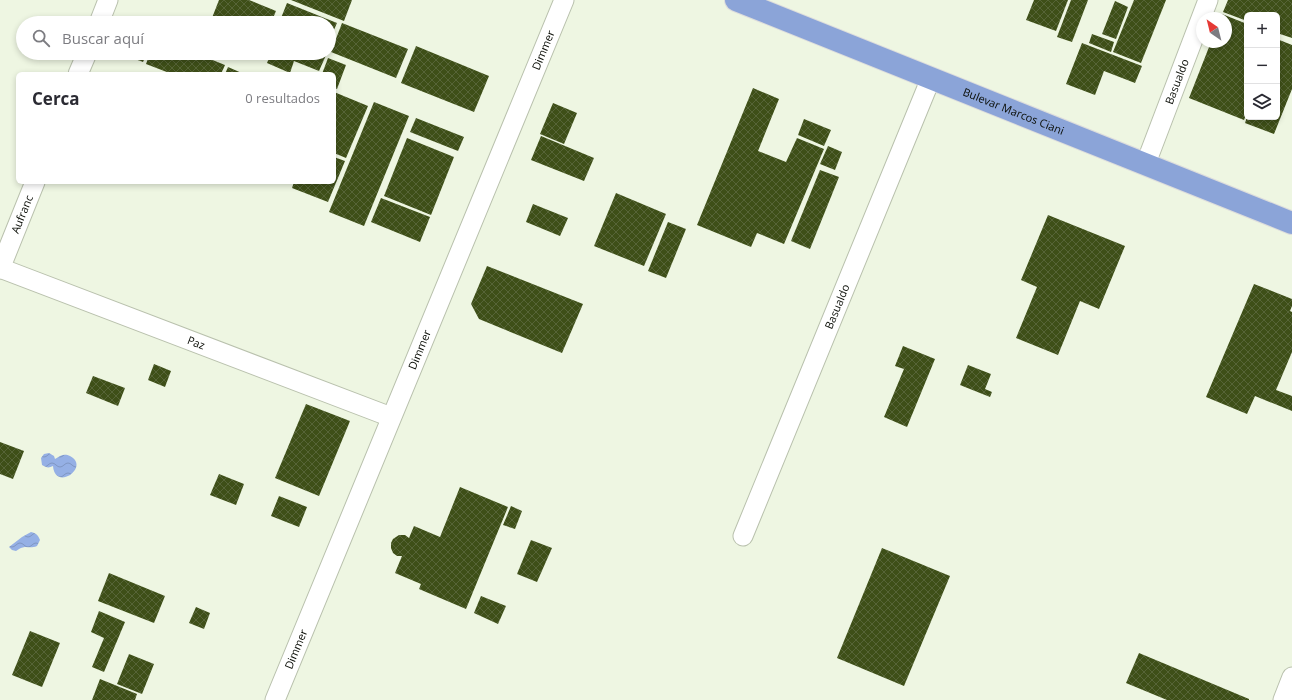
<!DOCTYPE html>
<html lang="es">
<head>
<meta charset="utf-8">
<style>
	body { margin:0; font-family:"Open Sans",sans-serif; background:#f7f7f7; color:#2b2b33 }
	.controls { position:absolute; right:12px; top:12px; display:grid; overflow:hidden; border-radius:6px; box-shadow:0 2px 6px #0003 }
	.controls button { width:36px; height:36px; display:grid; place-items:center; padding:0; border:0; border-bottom:1px solid #e1e1e2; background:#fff; color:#2b2b33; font:20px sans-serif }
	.compass { position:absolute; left:1196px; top:12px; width:36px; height:36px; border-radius:50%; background:#fff; box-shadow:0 2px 6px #0003; rotate:325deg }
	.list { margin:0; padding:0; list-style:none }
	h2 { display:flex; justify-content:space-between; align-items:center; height:52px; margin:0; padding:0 16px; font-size:17px }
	h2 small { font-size:13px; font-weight:400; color:#7c7c81 }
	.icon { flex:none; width:22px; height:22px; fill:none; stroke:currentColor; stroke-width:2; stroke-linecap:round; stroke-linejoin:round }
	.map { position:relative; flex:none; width:1292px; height:700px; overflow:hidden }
	.search { position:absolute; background:#fff; box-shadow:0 2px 6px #0003; left:16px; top:16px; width:320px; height:44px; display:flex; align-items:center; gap:10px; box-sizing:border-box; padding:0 14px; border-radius:22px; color:#7c7c81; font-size:15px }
	.panel { position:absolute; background:#fff; box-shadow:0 2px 6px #0003; left:16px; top:72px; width:320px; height:112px; border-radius:6px }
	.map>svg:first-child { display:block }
	.water { fill:url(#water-waves) }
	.building { fill:url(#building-cross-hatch) }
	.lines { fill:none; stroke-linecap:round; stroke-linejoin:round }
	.minor-casing { stroke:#b9c1ad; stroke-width:21 }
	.trunk-casing { stroke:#dddddc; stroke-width:24 }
	.minor { stroke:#fff; stroke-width:19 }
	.trunk { stroke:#8ba4d8; stroke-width:22 }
	.labels { text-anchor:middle; stroke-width:4; stroke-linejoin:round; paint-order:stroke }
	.street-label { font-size:11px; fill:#0a0d06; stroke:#fff }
</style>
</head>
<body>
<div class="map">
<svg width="1292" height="700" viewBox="0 0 1292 700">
	<defs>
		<pattern id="water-waves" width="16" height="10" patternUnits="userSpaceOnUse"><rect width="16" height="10" fill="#95b0e5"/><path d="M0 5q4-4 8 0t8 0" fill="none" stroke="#7f96c3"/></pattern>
		<pattern id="building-cross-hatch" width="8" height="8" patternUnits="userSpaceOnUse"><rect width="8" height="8" fill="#3e4f18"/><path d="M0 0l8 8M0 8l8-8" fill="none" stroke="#566437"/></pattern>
	</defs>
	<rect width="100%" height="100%" fill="#eef6e2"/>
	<!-- water -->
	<g class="water">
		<path d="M49 453 54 456 55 459C60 456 64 453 70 456 91 467 55 492 53 466 49 468 47 468 42 465L41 458 44 454Z"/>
		<path d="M31 532C36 533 38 535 40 540L37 546C27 550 27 543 16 551L12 550 9 547 22 537Z"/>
	</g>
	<!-- building -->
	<g class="building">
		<path d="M219 0H249L276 11 271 23H210Z"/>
		<path d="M291 0H352L344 21Z"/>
		<path d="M1034 0H1068L1056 31 1026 20Z"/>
		<path d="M1071 0H1088L1072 42 1057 37Z"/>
		<path d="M1134 0H1166L1141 63 1113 52Z"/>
		<path d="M1228 0H1292V38L1277 33V15H1247V21L1223 12Z"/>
		<path d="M1115 1 1128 7 1116 39 1102 34Z"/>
		<path d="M287 3 337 23 329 41V23H279Z"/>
		<path d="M1222 14 1247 24V112L1244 120 1189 98 1211 42H1226V18H1220Z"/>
		<path d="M342 23 408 49 396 78 331 52Z"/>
		<path d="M1092 34 1114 42 1111 52 1089 43Z"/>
		<path d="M1277 39 1292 45V89L1274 134 1245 123 1247 117H1277Z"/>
		<path d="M1082 43 1142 66 1135 83 1104 71 1095 95 1066 84Z"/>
		<path d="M416 46 489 76 474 112 401 83Z"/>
		<path d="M119 53H147L143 62Z"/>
		<path d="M150 53H195L225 65 221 74H172L146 64Z"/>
		<path d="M271 53H327L319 71 294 61 290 73 267 63Z"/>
		<path d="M328 58 346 65 337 89 334 88V74H322Z"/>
		<path d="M228 67 244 74H225Z"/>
		<path d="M753 88 779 99 758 151 786 162 797 138 824 149 784 244 757 233 751 247 697 225Z"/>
		<path d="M334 92 368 106 346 158 334 153Z"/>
		<path d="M374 102 409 116 364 226 329 212Z"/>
		<path d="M553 103 577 113 564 144 540 134Z"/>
		<path d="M416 118 464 137 458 151 410 132Z"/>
		<path d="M804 119 831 130 824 146 798 135Z"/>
		<path d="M541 136 594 158 584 181 531 160Z"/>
		<path d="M407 138 454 157 431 215 384 196Z"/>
		<path d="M828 146 842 152 835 170 820 164Z"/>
		<path d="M334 157 345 161 328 202 292 188 294 182H334Z"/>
		<path d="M820 170 839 177 810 249 791 241Z"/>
		<path d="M616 193 666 214 644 266 594 246Z"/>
		<path d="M381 198 430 217 420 242 371 222Z"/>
		<path d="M533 204 568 218 560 236 526 222Z"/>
		<path d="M1048 215 1125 246 1099 309 1080 301 1058 355 1016 338 1037 287 1021 280Z"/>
		<path d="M668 222 686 229 666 278 648 271Z"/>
		<path d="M487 266 583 304 562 353 479 319 471 304Z"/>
		<path d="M1254 284 1292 299V306L1290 311 1292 312V352L1276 390 1292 396V411L1255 396 1247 414 1206 397Z"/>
		<path d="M903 346 935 359 907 427 884 417 904 369 895 366Z"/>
		<path d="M154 364 171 371 165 387 148 380Z"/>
		<path d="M968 365 991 374 985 389 992 392 990 397 960 385Z"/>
		<path d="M93 376 125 388 118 406 86 393Z"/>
		<path d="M306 404 350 421 319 496 275 478Z"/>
		<path d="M0 442 24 451 13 479 0 474Z"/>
		<path d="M219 474 244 484 236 505 210 495Z"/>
		<path d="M460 487 508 507 466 609 419 589 421 584 395 573 402 556H397L393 553 391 548V543L393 539 399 535H405L409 538 414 526 440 537Z"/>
		<path d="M279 496 307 507 299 527 271 516Z"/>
		<path d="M511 506 522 511 515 529 503 525Z"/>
		<path d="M531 540 552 548 537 582 517 574Z"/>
		<path d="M882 548 950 576 904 686 837 658Z"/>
		<path d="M109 573 165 596 154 623 98 601Z"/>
		<path d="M481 596 506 606 498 624 474 613Z"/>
		<path d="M196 607 210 613 204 629 189 623Z"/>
		<path d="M99 611 125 622 104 672 92 667 104 638 91 632Z"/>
		<path d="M30 631 60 643 42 687 12 675Z"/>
		<path d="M1139 653 1249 699V700H1167L1126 683Z"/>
		<path d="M129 654 154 664 142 694 117 684Z"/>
		<path d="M100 679 137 694 135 700H92Z"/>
	</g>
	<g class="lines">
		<!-- minor casing -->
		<g class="minor-casing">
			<g id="minor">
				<path d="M99 23 108 0"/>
				<path d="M78 74 87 53"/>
				<path id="s1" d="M1146 163 1208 0"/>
				<path id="s2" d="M0 268 391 417"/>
				<path id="s3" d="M0 269 35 182"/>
				<path id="s4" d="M743 536 931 78"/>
				<path id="s5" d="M275 700 564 0"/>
				<path d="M1283 700 1292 677"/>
			</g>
		</g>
		<!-- trunk casing -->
		<g class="trunk-casing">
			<g id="trunk">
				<path id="s6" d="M736 0 1292 223"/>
			</g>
		</g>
		<!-- minor -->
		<use href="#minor" class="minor"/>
		<!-- trunk -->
		<use href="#trunk" class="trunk"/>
	</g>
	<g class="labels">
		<!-- street labels -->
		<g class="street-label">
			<text dy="4" stroke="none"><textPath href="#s5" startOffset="703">Dimmer</textPath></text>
			<text dy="4" stroke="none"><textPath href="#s1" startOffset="87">Basualdo</textPath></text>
			<text dy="4" stroke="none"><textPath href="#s6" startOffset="299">Bulevar Marcos Ciani</textPath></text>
			<text dy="4" stroke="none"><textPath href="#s3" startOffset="59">Aufranc</textPath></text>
			<text dy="4" stroke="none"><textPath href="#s4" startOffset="248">Basualdo</textPath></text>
			<text dy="4" stroke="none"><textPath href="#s2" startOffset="210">Paz</textPath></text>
			<text dy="4" stroke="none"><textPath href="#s5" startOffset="379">Dimmer</textPath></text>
			<text dy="4" stroke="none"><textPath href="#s5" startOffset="55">Dimmer</textPath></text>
		</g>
	</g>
</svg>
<div class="controls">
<button>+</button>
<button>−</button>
<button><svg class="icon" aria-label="layers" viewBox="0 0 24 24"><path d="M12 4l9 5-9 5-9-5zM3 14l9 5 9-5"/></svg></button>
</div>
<svg class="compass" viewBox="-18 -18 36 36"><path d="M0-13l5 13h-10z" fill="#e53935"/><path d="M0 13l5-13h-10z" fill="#7c7c81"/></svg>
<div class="search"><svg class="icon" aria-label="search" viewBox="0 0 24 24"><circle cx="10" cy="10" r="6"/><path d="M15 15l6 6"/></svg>Buscar aquí</div>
<section class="panel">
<h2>Cerca<small>0 resultados</small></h2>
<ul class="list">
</ul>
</section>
</div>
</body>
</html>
